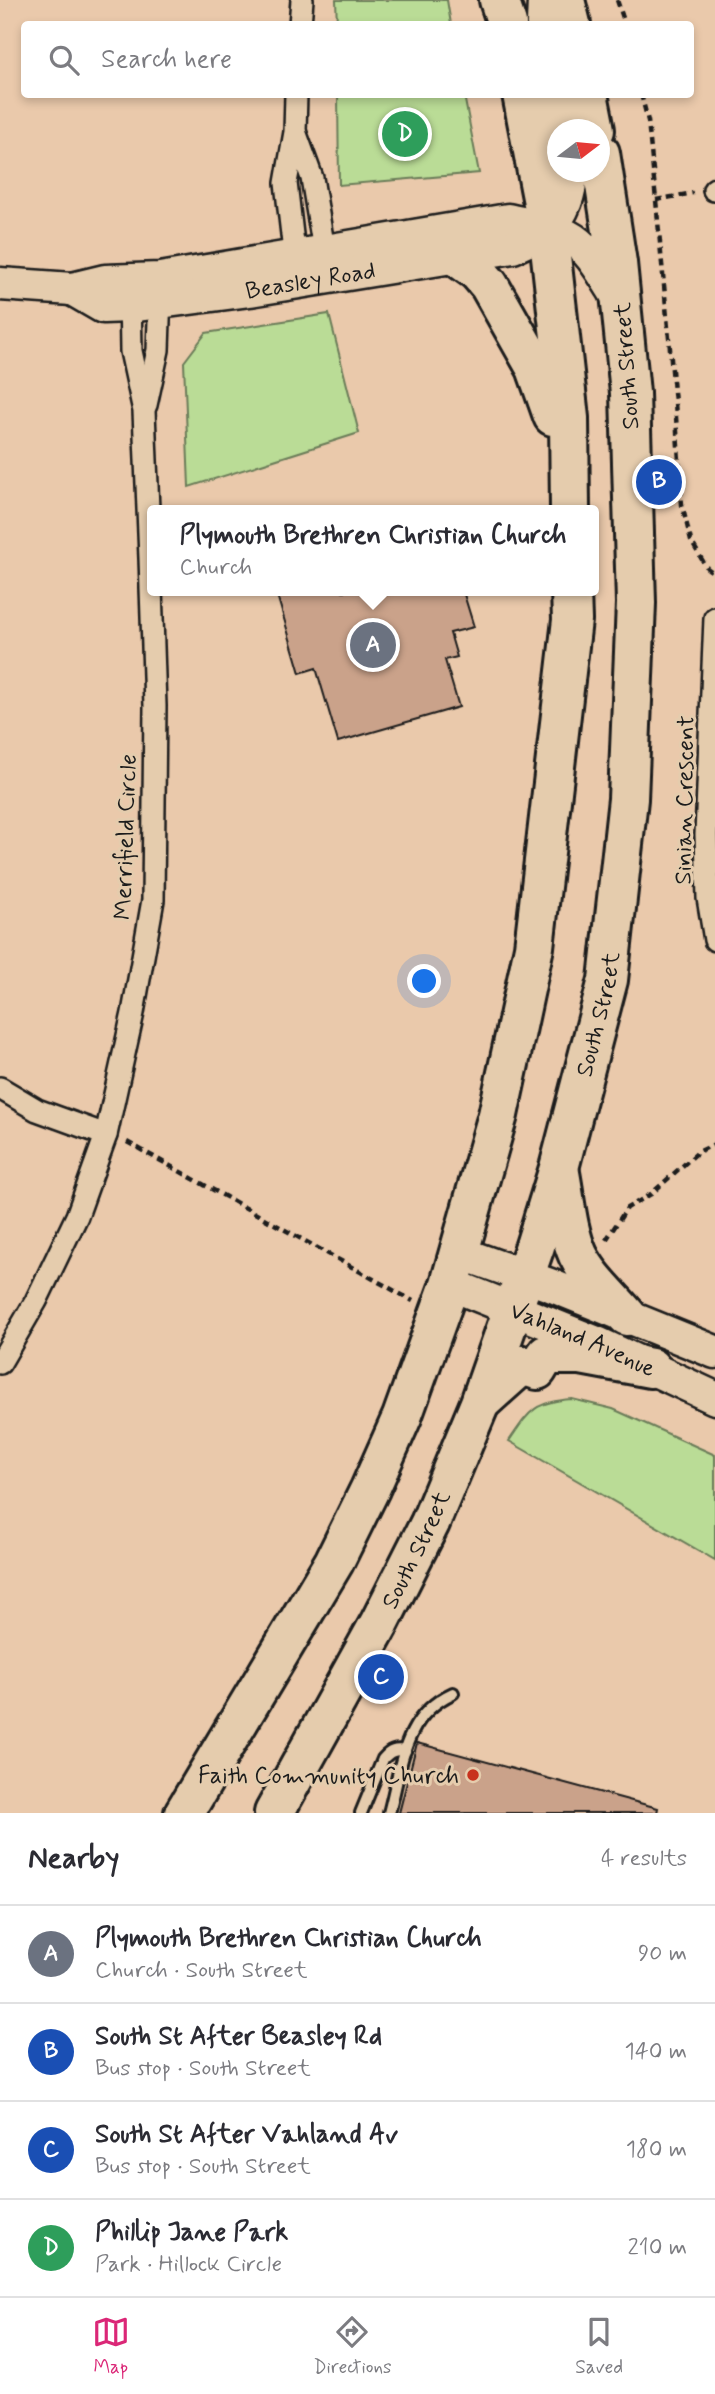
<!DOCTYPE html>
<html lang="en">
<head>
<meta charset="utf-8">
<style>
	body { margin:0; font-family:Mynerve,sans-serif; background:#f2f2f3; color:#2b2b33 }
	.compass { position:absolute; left:547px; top:119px; width:63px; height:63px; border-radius:50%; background:#fff; box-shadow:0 4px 10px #0003; rotate:74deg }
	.you { position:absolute; left:425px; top:982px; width:24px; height:24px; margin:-18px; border:5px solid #fff; border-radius:50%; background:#1a73e8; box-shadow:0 0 0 10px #1a73e833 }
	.badge { display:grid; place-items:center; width:46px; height:46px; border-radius:50%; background:#db2777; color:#fff; font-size:23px; font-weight:700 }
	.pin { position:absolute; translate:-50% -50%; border:4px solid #fff; box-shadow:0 2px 7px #0006 }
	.popup { position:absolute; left:147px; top:505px; width:452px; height:91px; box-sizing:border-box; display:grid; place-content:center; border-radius:7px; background:#fff; filter:drop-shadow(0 2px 5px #0005); font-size:23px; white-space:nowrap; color:#7c7c81 }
	.popup b { font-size:26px; color:#2b2b33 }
	.popup::after { content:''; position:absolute; left:50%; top:100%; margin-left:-14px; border:14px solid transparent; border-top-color:#fff }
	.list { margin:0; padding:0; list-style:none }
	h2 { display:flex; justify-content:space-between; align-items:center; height:91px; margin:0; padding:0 28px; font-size:30px }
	h2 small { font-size:23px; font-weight:400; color:#7c7c81 }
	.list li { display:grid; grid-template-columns:46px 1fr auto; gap:21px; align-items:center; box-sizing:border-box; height:98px; padding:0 28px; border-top:2px solid #e1e1e2 }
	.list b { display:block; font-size:26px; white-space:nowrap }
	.list p { margin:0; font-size:23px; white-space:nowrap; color:#7c7c81 }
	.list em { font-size:23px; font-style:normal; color:#7c7c81 }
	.icon { flex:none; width:38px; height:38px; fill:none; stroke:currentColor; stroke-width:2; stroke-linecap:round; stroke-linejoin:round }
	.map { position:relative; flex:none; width:715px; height:1813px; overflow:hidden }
	.search { position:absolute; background:#fff; box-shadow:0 4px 10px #0003; left:21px; right:21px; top:21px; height:77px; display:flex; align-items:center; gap:18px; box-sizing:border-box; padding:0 24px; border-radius:7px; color:#7c7c81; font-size:26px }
	.sheet { height:483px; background:#fff }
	nav { display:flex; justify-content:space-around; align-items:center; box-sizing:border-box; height:98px; border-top:2px solid #e1e1e2; background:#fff; font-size:19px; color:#7c7c81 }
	nav a { display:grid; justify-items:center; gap:4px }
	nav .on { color:#db2777 }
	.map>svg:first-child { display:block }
	.green { fill:#badc96; stroke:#6b7c59; stroke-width:2 }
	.building { fill:#caa28a; stroke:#1c1c1c; stroke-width:2 }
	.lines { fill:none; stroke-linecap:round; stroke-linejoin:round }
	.lane-casing { stroke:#1c1c1c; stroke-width:16 }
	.street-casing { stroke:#1c1c1c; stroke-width:26 }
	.secondary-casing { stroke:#1c1c1c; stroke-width:37 }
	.highway-casing { stroke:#1c1c1c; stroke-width:44 }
	.path { stroke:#1c1c1c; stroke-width:4.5; stroke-dasharray:7 5; stroke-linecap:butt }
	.lane { stroke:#e5ccad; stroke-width:10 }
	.street { stroke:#e5ccad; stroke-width:21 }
	.secondary { stroke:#e5ccad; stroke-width:32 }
	.highway { stroke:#e5ccad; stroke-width:38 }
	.poi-dot { fill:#c8321e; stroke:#e5ccad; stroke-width:2.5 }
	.labels { text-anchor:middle; stroke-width:6; stroke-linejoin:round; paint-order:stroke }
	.street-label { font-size:24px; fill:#1c1c1c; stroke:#e5ccad }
	.poi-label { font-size:24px; fill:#1c1c1c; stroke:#e5ccad; text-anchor:end }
</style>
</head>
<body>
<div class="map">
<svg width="715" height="1813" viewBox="0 0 715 1813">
	<rect width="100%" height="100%" fill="#eac9ab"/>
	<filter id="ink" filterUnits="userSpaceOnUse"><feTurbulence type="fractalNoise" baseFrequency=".0143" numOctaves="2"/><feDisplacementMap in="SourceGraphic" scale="14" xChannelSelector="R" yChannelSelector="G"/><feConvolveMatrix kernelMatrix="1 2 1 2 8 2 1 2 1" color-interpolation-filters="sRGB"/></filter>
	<g filter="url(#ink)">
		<!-- green -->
		<g class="green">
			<path d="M336 0H447L451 24H337Z"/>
			<path d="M338 95H464L479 173 339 185Z"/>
			<path d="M329 314 359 433 189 487 184 362 206 333Z"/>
			<path d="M572 1399 613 1409 715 1455V1560L509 1441C530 1410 534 1402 572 1399Z"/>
		</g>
		<!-- building -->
		<g class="building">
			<path d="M290 591H463L474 627 450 633 457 657 445 660 459 707 338 742 316 668 300 673 277 595Z"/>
			<path d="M417 1743 658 1808 657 1813H399Z"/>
		</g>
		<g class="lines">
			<!-- lane casing -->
			<g class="lane-casing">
				<g id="lane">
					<path d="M361 1813 383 1759C390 1751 395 1749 405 1751"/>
					<path d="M389 1813C402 1765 403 1716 453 1693"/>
				</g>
			</g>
			<!-- street casing -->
			<g class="street-casing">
				<g id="street">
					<path d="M300 24 302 0"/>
					<path d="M296 94 295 132 286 183 296 269"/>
					<path d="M296 134 312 178 326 262"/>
					<path d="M714 190 715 189"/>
					<path d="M146 405 158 350 160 292"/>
					<path d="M715 618 706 835 708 898 715 940"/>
					<path d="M0 1088 37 1110 106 1135"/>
					<path d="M0 1363 36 1301 77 1216 106 1135 133 1013 153 900 155 706 150 558 144 411 131 351 130 293"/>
				</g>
			</g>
			<!-- secondary casing -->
			<g class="secondary-casing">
				<g id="secondary">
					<path d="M543 24 544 0"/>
					<path d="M555 94 563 130"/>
					<path d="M0 284 72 289 105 281 160 279 508 220C530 225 560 228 578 243 596 258 608 282 621 302"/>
					<path id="s1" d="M72 289 103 307 130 306 250 290 513 247C524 241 540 236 549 228 563 214 572 191 570 172"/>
					<path d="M460 1253 550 1285 715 1352"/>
					<path id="s2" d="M450 1284 597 1343 715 1398"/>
				</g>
			</g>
			<!-- highway casing -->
			<g class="highway-casing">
				<g id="highway">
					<path d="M499 0 507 24"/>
					<path d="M565 0 571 24"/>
					<path d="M522 94 548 229 569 418 570 510"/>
					<path d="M588 94 595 130"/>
					<path d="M456 256 477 271 489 285 536 368 553 416"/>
					<path d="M560 1173C565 1199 567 1230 578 1255 589 1278 611 1297 627 1316"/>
					<path d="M484 1399 522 1365 537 1370 546 1355H581L651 1368"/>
					<path d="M184 1813 334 1562 370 1489 402 1417 450 1284 498 1115 534 947 572 620 571 591"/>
					<path id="s3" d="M274 1813 380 1622 430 1523 480 1403 535 1246 559 1168 608 980 628 799 636 603 630 393 617 263 600 153"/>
				</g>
			</g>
			<!-- path -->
			<g class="path">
				<path d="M617 0 625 24"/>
				<path d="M641 94 648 121 656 200 675 402 682 505 691 541 707 568 715 574"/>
				<path d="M656 200 693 193"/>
				<path d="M127 1142 413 1301"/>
				<path d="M606 1240 627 1208 651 1194 698 1152 715 1144"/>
			</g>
			<!-- lane -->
			<use href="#lane" class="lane"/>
			<!-- street -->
			<use href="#street" class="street"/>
			<!-- secondary -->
			<use href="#secondary" class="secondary"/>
			<!-- highway -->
			<use href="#highway" class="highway"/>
		</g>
	</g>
	<!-- markers -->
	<circle class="poi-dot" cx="473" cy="1775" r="7"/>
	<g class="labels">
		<!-- street labels -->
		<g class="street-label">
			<text dy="8" stroke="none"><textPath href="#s1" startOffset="245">Beasley Road</textPath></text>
			<text transform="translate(626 366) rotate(-94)" y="8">South Street</text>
			<text transform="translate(684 800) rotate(-89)" y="8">Sinian Crescent</text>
			<text transform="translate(125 837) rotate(-88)" y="8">Merrifield Circle</text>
			<text dy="8" stroke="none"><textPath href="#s3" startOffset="866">South Street</textPath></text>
			<text dy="8" stroke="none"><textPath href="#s2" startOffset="144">Vahland Avenue</textPath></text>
			<text dy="8" stroke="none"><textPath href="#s3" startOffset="299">South Street</textPath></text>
		</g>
		<!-- poi labels -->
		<g class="poi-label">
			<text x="459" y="1783">Faith Community Church</text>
		</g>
	</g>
</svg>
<svg class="compass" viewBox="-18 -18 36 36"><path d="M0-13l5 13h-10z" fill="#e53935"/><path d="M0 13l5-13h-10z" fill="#7c7c81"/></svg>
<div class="you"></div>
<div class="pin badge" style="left:373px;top:645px;background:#6b7280">A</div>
<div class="popup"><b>Plymouth Brethren Christian Church</b>Church</div>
<div class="pin badge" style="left:659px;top:482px;background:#1a4fb4">B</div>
<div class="pin badge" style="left:381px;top:1677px;background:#1a4fb4">C</div>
<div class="pin badge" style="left:405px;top:134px;background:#2e9e5b">D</div>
<div class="search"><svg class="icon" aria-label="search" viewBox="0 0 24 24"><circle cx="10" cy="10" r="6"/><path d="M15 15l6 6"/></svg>Search here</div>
</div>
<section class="sheet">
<h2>Nearby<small>4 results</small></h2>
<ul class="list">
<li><span class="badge" style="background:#6b7280">A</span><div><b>Plymouth Brethren Christian Church</b><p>Church · South Street</p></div><em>90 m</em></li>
<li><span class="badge" style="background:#1a4fb4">B</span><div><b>South St After Beasley Rd</b><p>Bus stop · South Street</p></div><em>140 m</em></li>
<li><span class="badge" style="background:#1a4fb4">C</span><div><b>South St After Vahland Av</b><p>Bus stop · South Street</p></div><em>180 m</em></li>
<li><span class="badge" style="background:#2e9e5b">D</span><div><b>Phillip Jane Park</b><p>Park · Hillock Circle</p></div><em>210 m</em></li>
</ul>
</section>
<nav>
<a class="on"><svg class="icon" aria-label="map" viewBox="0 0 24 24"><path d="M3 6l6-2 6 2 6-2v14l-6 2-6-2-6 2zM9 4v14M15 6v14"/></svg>Map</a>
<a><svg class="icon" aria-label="directions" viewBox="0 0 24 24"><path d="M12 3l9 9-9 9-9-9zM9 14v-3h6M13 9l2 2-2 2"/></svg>Directions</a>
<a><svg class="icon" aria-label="saved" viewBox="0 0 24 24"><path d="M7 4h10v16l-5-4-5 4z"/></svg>Saved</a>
</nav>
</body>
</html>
